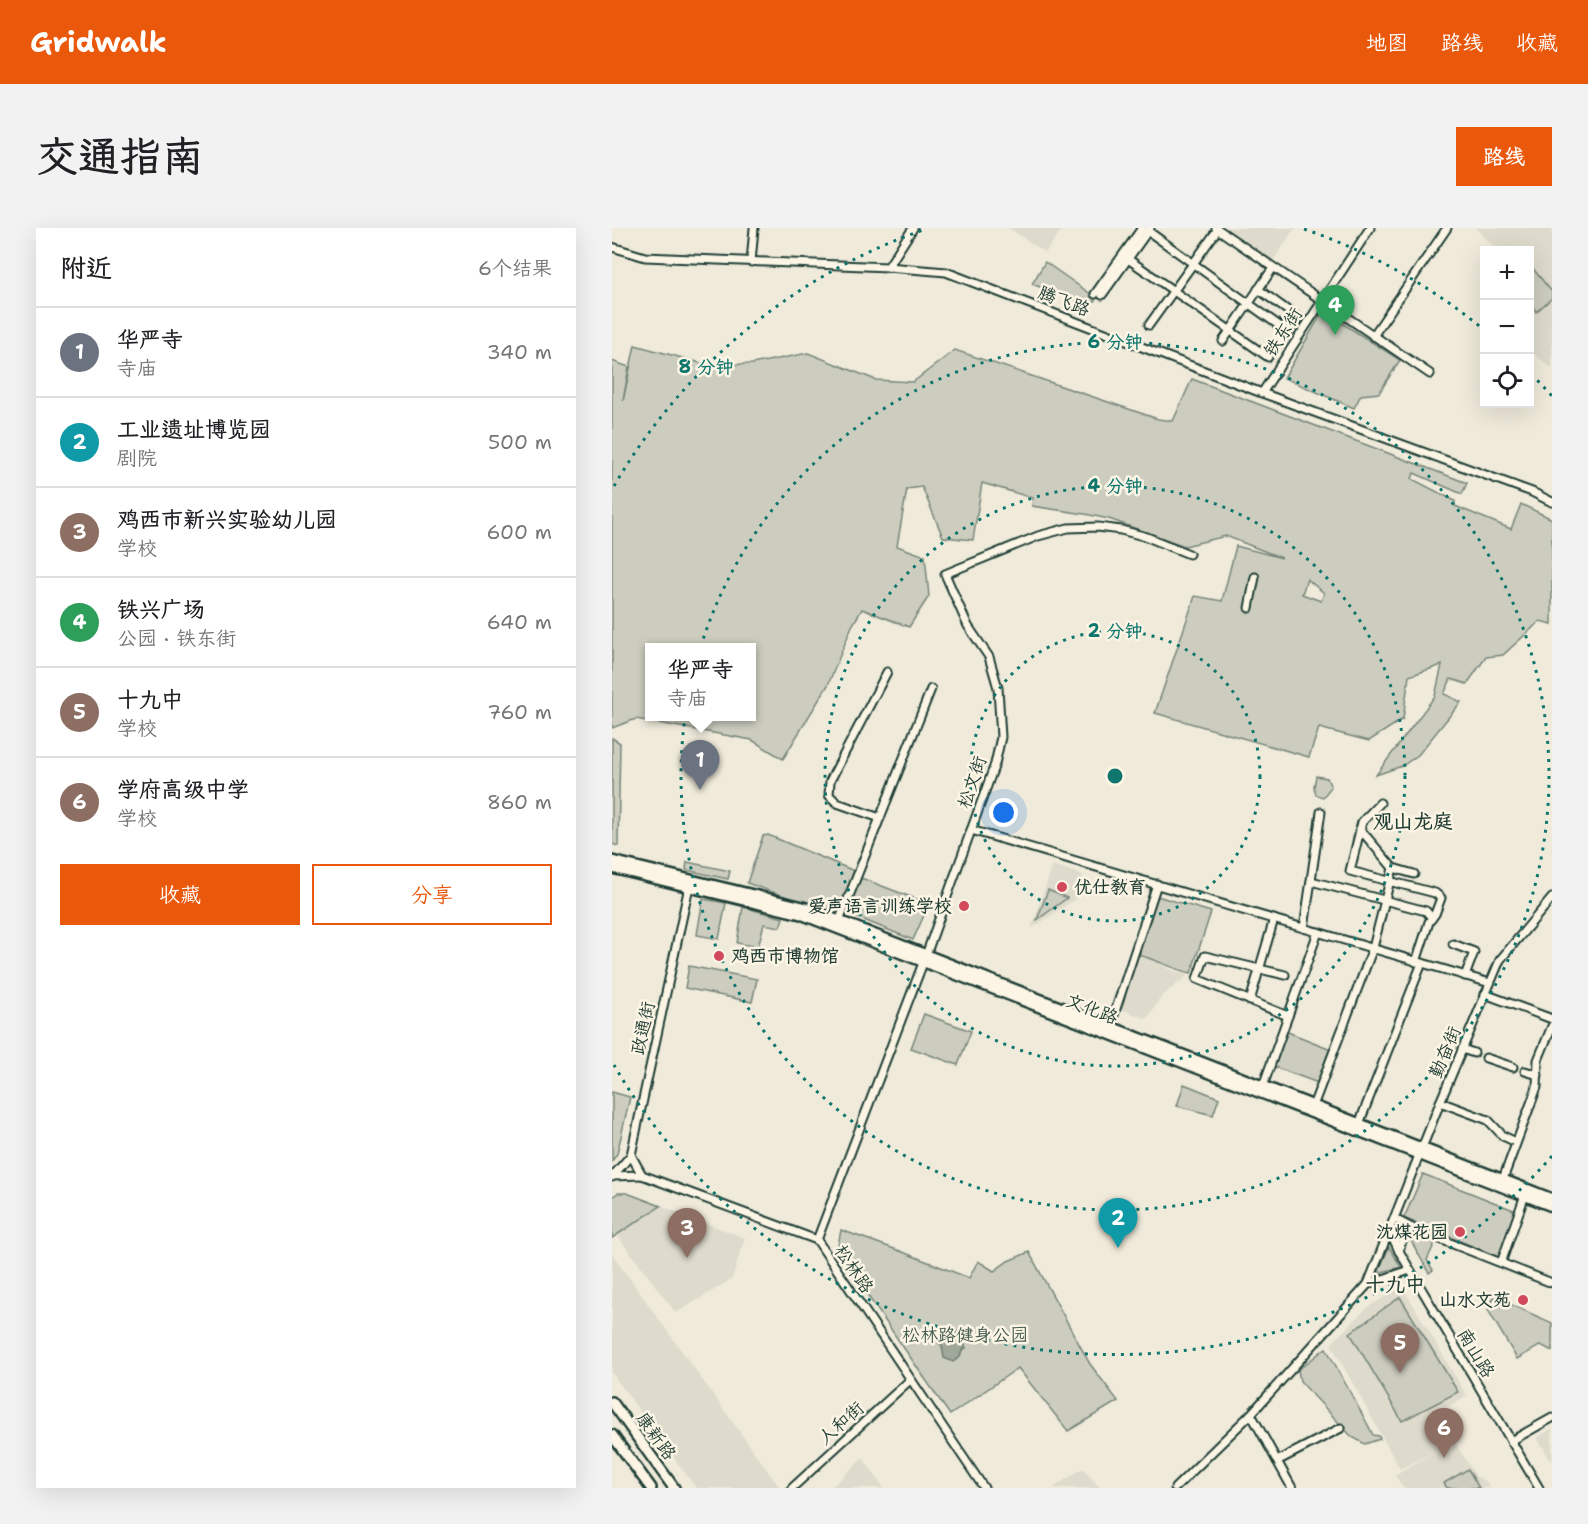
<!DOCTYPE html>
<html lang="zh">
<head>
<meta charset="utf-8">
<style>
	body { margin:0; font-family:"Shantell Sans","LXGW WenKai TC",sans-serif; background:#f2f2f2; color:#202124 }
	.controls { position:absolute; right:18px; top:18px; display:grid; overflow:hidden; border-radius:0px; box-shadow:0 6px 24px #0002 }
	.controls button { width:54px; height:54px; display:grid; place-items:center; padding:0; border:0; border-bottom:2px solid #e0e0e0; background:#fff; color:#202124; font:30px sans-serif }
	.you { position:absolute; left:392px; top:585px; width:21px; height:21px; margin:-15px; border:4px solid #fff; border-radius:50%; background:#1a73e8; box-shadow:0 0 0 9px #1a73e833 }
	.badge { display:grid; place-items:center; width:39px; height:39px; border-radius:50%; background:#ea580c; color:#fff; font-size:20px; font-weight:700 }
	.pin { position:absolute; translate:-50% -50px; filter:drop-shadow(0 2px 3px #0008) }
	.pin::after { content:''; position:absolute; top:32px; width:21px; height:18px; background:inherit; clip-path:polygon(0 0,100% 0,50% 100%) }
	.popup { position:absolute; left:33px; top:415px; width:111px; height:78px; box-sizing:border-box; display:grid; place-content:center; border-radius:0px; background:#fff; filter:drop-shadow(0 2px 4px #0005); font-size:20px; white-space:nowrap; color:#757577 }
	.popup b { font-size:22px; color:#202124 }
	.popup::after { content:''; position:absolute; left:50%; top:100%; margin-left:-12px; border:12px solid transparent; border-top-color:#fff }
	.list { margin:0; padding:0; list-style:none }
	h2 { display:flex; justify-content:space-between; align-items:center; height:78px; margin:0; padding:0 24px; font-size:26px }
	h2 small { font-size:20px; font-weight:400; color:#757577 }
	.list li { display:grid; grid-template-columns:39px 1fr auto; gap:18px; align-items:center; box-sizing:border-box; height:90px; padding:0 24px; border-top:2px solid #e0e0e0 }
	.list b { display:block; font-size:22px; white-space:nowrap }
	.list p { margin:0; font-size:20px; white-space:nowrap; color:#757577 }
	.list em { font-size:20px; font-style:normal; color:#757577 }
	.actions { display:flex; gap:12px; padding:18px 24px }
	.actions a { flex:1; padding:14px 0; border:2px solid #ea580c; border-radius:0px; text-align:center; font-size:21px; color:#ea580c }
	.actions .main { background:#ea580c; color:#fff }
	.icon { flex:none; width:33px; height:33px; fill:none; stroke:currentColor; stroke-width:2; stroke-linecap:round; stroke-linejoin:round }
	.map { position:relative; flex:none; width:940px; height:1260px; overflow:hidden; border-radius:0px }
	header { display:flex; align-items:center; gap:36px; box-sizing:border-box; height:84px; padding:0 30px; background:#ea580c; color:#fff }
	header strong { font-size:28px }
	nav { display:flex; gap:33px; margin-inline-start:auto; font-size:21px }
	.intro { display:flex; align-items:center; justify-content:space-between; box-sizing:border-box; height:144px; padding:0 36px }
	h1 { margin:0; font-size:42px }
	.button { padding:15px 27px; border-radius:0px; background:#ea580c; color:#fff; font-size:21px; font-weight:700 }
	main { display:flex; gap:36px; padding:0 36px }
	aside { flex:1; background:#fff; border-radius:0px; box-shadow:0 6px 24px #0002 }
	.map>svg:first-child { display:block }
	.built { fill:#dedbcc }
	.green { fill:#cccdbf; stroke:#76857a; stroke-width:1.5; fill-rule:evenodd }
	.water { fill:#9fa89a; stroke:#6c7d71; stroke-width:1.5 }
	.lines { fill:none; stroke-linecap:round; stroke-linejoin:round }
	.minor-casing { stroke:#1f3d34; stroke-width:11 }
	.major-casing { stroke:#1f3d34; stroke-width:14 }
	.minor { stroke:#fcf5e5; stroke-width:7 }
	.major { stroke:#fcf5e5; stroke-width:9 }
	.ring { fill:none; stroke:#0f766e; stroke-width:3; stroke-dasharray:3 6 }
	.poi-dot { fill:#d1495b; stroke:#fcf5e5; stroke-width:2 }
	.labels { text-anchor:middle; stroke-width:5; stroke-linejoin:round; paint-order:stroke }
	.street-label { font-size:18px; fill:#1f3d34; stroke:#fcf5e5 }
	.poi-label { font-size:18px; font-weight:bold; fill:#1f3d34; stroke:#fcf5e5; text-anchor:end }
	.park-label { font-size:18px; fill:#425a50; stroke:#fcf5e5 }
	.neighbourhood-label { font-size:20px; font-weight:bold; fill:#1f3d34; stroke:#fcf5e5 }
	.centre { fill:#0f766e; stroke:#fcf5e5; stroke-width:3 }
	.ring-label { font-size:18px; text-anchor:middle; font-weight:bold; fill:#0f766e; stroke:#fcf5e5; stroke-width:5; stroke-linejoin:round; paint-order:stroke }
</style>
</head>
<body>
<header>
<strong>Gridwalk</strong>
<nav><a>地图</a><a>路线</a><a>收藏</a></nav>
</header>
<div class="intro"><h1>交通指南</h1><a class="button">路线</a></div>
<main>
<aside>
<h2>附近<small>6个结果</small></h2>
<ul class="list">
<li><span class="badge" style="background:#6b7280">1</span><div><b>华严寺</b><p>寺庙</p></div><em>340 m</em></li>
<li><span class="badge" style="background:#0f9aa8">2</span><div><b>工业遗址博览园</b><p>剧院</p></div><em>500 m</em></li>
<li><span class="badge" style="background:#8d6e63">3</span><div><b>鸡西市新兴实验幼儿园</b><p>学校</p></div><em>600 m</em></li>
<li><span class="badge" style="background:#2e9e5b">4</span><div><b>铁兴广场</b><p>公园 · 铁东街</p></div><em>640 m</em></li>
<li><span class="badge" style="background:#8d6e63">5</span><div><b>十九中</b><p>学校</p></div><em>760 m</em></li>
<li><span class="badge" style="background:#8d6e63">6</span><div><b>学府高级中学</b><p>学校</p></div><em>860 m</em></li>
</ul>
<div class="actions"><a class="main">收藏</a><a>分享</a></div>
</aside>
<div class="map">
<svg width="940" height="1260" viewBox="0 0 940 1260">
	<rect width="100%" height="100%" fill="#efeada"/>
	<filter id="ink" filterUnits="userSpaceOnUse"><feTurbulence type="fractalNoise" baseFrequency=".0167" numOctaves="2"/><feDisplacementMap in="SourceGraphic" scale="12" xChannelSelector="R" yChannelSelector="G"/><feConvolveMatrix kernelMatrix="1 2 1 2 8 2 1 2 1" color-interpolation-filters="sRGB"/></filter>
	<g filter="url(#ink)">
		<!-- built -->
		<g class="built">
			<path d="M397 0H451L433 25Z"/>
			<path d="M613 0H683L661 33Z"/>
			<path d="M864 0H940V141L919 123 918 119V22H885Z"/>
			<path d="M441 637 471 647 463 671 419 701Z"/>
			<path d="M527 727 544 733 557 741 576 747 549 769 535 791 509 781Z"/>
			<path d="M49 978 133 1010 120 1051 64 1085 5 1007Z"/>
			<path d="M0 1026 168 1260H84L0 1145Z"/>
			<path d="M790 1058 855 1168 824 1185 864 1248 873 1253 878 1260H791L783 1247 822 1224 788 1241 719 1116 756 1079Z"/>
			<path d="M940 1200V1234L925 1210Z"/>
			<path d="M251 1230 272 1260H219Z"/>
			<path d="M471 1240 488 1260H441Z"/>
		</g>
		<!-- green -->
		<g class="green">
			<path d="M433 34 483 69 493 55 495 57 479 77 420 56Z"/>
			<path d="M918 37 940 64V70L924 84 918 69Z"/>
			<path d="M711 83 788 132 767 165 749 167 742 180 672 150Z"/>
			<path d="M23 117 96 137 140 136 196 125 264 152 301 154 343 122 546 191 561 193 580 151 855 255 850 266 802 245 800 251 843 273V278L899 301 909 276 940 291V396L928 393 891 427 874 429 855 456 839 451 832 466 849 474 806 527 790 538 764 547 823 468 830 437 797 448 791 491 757 513 707 500 697 529 543 485 583 368 610 373 624 318 670 330 614 308 573 318 497 291 473 286 420 278 421 270 370 255 361 312 331 309 310 259 295 261 285 318 313 328 317 368 297 399 250 381 240 398 216 457 171 531 140 512 24 491 0 500V133L17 139 11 173ZM695 351 712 365 709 373 690 366ZM37 420H139V488H37Z"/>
			<path d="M0 510 8 515 6 618 0 616Z"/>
			<path d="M704 548 715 550 719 559 711 569 704 567 702 559Z"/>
			<path d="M156 607 242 643 226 687 135 655 151 608Z"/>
			<path d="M75 634 118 643 116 651 74 642Z"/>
			<path d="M249 650 317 676 301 712 235 685Z"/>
			<path d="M436 662 455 670 425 692Z"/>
			<path d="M545 668 599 684 579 745C561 741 545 732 527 727Z"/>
			<path d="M91 671 114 675 107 711 85 707Z"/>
			<path d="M131 679 171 690 168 699 152 696 146 719 125 715Z"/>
			<path d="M77 738 145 751 140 774 73 760Z"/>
			<path d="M312 786 359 803 346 837 299 820Z"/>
			<path d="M673 803 719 821 706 855 660 838Z"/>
			<path d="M572 856 607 870 601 887 565 878Z"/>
			<path d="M0 864 18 869 5 926 0 933Z"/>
			<path d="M811 946 904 983 887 1029 792 990Z"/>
			<path d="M6 965H15L49 978 0 1010V969Z"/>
			<path d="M229 1002 288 1023 357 1050 366 1033 382 1043 396 1033 417 1024 478 1136 506 1173 456 1203 406 1140 338 1187 225 1023Z"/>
			<path d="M800 1006 823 1015 815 1032 821 1042 817 1045 798 1011Z"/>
			<path d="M777 1019 789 1039 766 1045Z"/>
			<path d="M788 1069 846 1164 790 1193 738 1105Z"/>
			<path d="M882 1069 940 1095V1123L929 1117 905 1131 876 1082Z"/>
			<path d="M714 1120 756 1197 761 1207 767 1208 768 1211 753 1216 740 1209 688 1153 686 1142Z"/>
			<path d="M856 1241 867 1260H835L832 1255Z"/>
		</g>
		<!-- water -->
		<path class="water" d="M340 1101 345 1103V1110L352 1114 354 1120 350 1122 348 1129 341 1134 332 1130 330 1118 323 1111 326 1105 334 1106Z"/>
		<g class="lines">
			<!-- minor casing -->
			<g class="minor-casing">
				<g id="minor">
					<path d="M604 0 818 146"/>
					<path d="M536 3 676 104 686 90 646 61"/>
					<path d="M0 19 33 29 276 39 334 44 650 165 920 264 940 274"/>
					<path d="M516 31 656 129"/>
					<path d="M139 34 142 0"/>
					<path d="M276 39 301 0"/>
					<path d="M483 66 530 0"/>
					<path d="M490 67 538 0"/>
					<path d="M537 97 606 1"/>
					<path d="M761 108 835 0"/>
					<path d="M611 113 661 40"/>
					<path d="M650 165 758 0"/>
					<path d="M637 380 643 349"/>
					<path d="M768 575 750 594 738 643 823 665 829 670 823 686 817 694 804 734"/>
					<path d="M268 590 225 575 217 567 218 553 275 444"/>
					<path d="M748 601 781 640"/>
					<path d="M359 602 878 755"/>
					<path d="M699 653 814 683 820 690"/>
					<path d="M226 696 319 461"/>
					<path d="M692 700 709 584"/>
					<path d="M841 716 862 724 853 748"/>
					<path d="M673 747 593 728 585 751 676 788"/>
					<path d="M873 766 940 791"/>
					<path d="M638 773 662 691"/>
					<path d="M497 802 545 656"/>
					<path d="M850 821 862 825"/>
					<path d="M874 830 901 839"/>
					<path d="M913 843 926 847"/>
					<path d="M651 858 706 704"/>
					<path d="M828 874 876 892 891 908 904 914"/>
					<path d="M701 878 761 720 781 640 802 646"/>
					<path d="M747 896 810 735"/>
					<path d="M19 927 30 947 205 1012 372 1260"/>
					<path d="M1 948 30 947"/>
					<path d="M0 949 19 927 78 654"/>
					<path d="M891 951 925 859 926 832 940 798"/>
					<path d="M783 991 800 1000 940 1055"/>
					<path d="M778 1004 787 1023 927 1260"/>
					<path d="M205 1012 314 727 383 536 389 509 386 460 377 429 356 398 333 346 426 308 456 300 486 299 509 302 535 309 577 326"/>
					<path d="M787 1023 791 1010 800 1000"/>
					<path d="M889 1035 913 967"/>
					<path d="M756 1056 798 1042"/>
					<path d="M639 1186 680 1260"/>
					<path d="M899 1213 940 1190"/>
					<path d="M665 1233 729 1200"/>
					<path d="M180 1260 298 1152"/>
					<path d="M563 1260 639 1186 756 1056 829 872 888 732 940 670"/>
				</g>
			</g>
			<!-- major casing -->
			<g class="major-casing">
				<g id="major">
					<path d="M0 633 191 679 940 971"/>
					<path d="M0 640 189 686 940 978"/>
					<path d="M0 1174 62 1260"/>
					<path d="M0 1207 39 1260"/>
				</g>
			</g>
			<!-- minor -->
			<use href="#minor" class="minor"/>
			<!-- major -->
			<use href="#major" class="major"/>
		</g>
	</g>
	<!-- distance rings -->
	<g class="ring">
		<circle cx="503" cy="548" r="145"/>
		<circle cx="503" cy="548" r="290"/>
		<circle cx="503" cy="548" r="434"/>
		<path d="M940 928A579 579 0 0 1 2 837M2 258A579 579 0 0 1 314 1M692 1A579 579 0 0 1 871 101M919 146A579 579 0 0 1 940 168"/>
	</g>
	<!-- markers -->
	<g class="poi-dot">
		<circle cx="450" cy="659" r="6"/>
		<circle cx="352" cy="678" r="6"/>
		<circle cx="107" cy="728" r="6"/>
		<circle cx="848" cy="1004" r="6"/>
		<circle cx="911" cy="1072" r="6"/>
	</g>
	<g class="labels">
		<!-- street labels -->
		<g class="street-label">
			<text transform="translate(452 73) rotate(21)" y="6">腾飞路</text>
			<text transform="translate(671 104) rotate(-57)" y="6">铁东街</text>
			<text transform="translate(360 554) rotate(-71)" y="6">松文街</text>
			<text transform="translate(480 781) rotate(21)" y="6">文化路</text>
			<text transform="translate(31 800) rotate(-78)" y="6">政通街</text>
			<text transform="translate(833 824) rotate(-67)" y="6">勤奋街</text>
			<text transform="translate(242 1041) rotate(56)" y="6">松林路</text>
			<text transform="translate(864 1125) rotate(59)" y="6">南山路</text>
			<text transform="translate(229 1195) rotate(-42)" y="6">人和街</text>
			<text transform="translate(44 1208) rotate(54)" y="6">康新路</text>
		</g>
		<!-- poi labels -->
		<g class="poi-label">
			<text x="462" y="665" text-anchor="start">优仕教育</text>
			<text x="340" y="684">爱声语言训练学校</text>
			<text x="119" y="734" text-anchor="start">鸡西市博物馆</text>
			<text x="836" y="1010">沈煤花园</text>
			<text x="899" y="1078">山水文苑</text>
		</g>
		<!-- park labels -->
		<g class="park-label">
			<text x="353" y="1113">松林路健身公园</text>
		</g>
		<!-- neighbourhood labels -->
		<g class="neighbourhood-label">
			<text x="801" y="600">观山龙庭</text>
			<text x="783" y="1063">十九中</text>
		</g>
	</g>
	<circle cx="503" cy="548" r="9" class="centre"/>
	<g class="ring-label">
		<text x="503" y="120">6 分钟</text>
		<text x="94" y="145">8 分钟</text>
		<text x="503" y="264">4 分钟</text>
		<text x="503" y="409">2 分钟</text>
	</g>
</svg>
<div class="controls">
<button>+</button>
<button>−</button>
<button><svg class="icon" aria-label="locate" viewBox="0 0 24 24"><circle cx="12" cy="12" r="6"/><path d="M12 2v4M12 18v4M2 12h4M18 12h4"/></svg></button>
</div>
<div class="you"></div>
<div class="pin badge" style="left:88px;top:562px;background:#6b7280">1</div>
<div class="popup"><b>华严寺</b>寺庙</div>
<div class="pin badge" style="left:506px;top:1020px;background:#0f9aa8">2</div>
<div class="pin badge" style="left:75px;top:1030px;background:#8d6e63">3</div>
<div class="pin badge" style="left:723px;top:107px;background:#2e9e5b">4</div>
<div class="pin badge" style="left:788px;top:1145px;background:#8d6e63">5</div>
<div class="pin badge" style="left:832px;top:1230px;background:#8d6e63">6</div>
</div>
</main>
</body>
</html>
